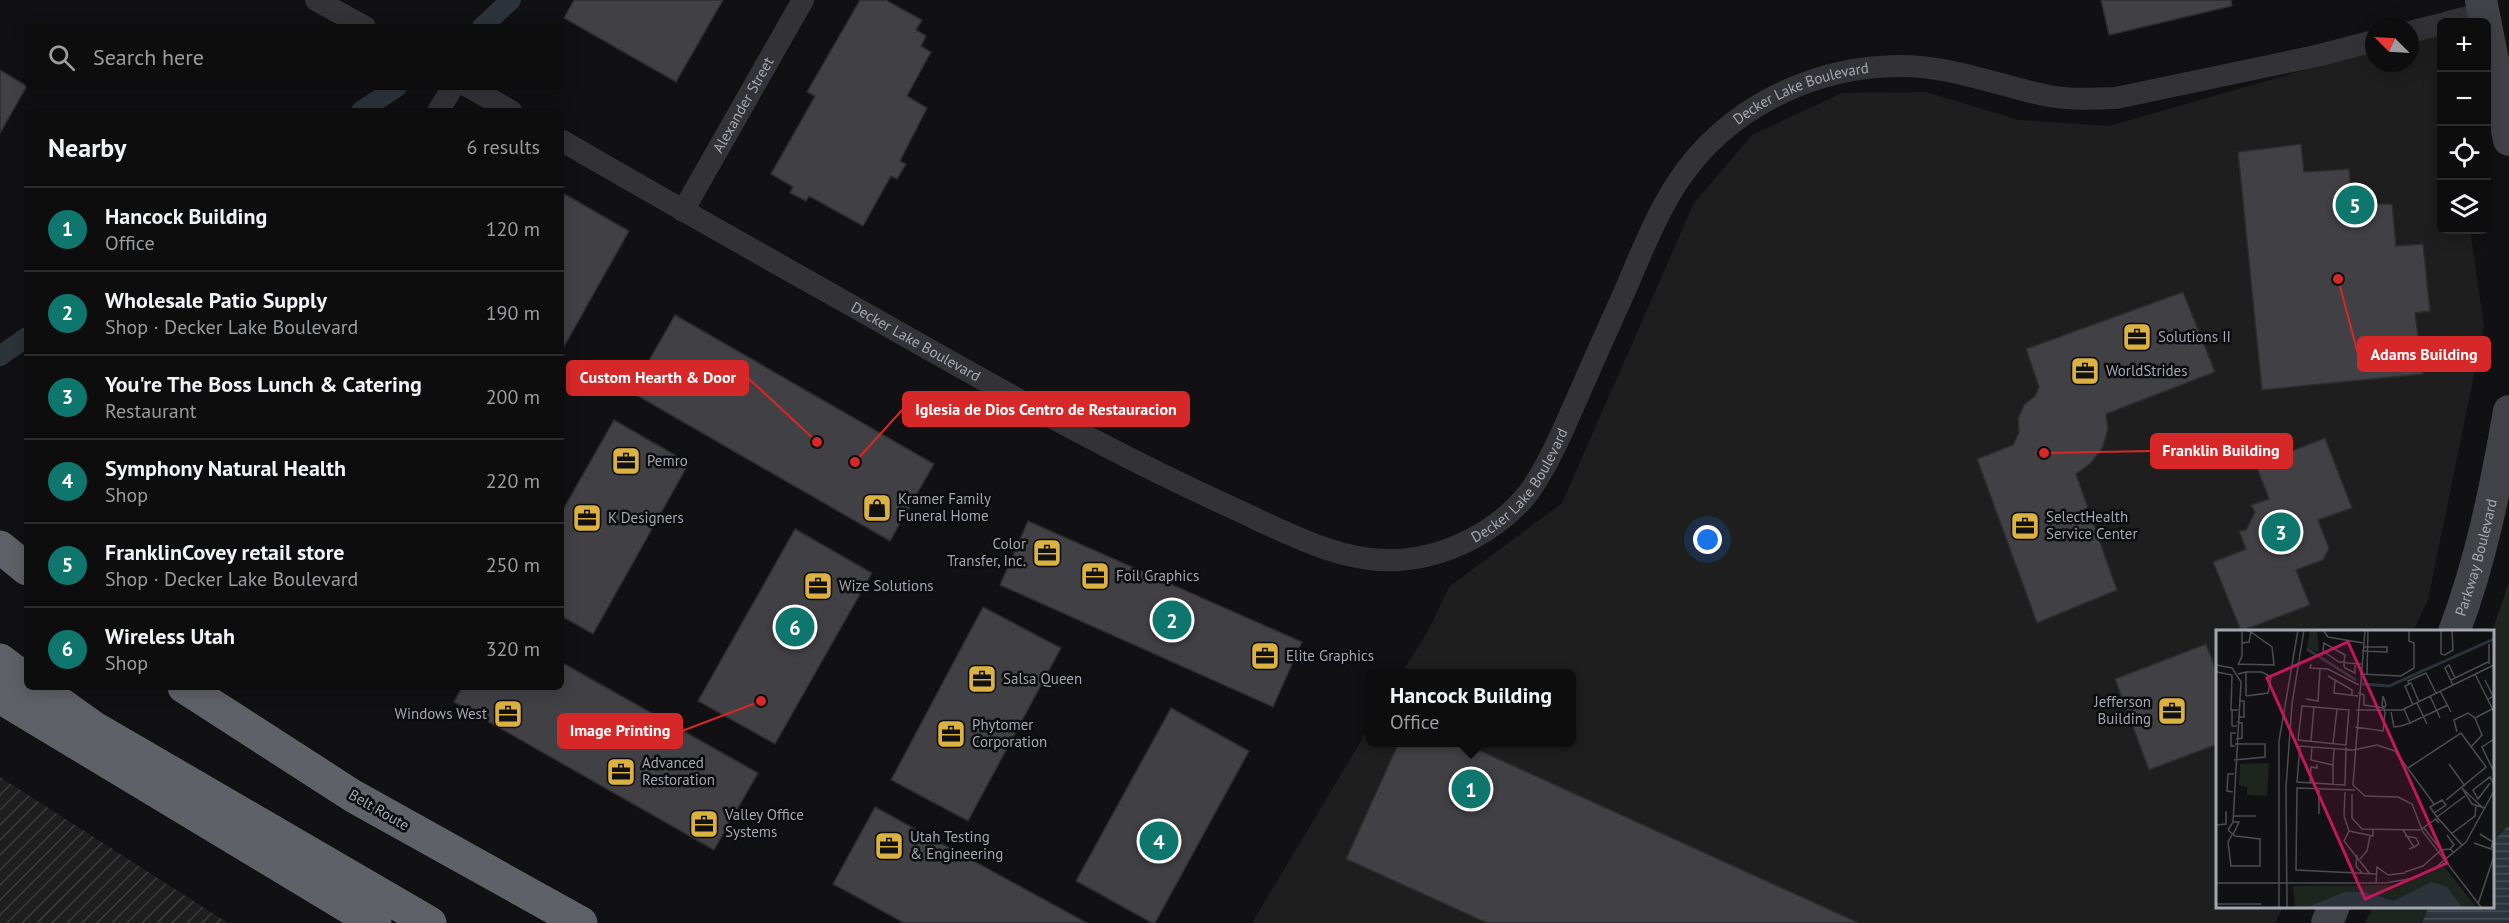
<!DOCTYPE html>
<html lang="en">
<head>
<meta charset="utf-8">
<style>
	body { margin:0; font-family:"PT Sans",sans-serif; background:#161617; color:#f1f3f6 }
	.controls { position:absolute; right:18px; top:18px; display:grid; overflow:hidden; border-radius:9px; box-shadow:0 3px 15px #0003 }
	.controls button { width:54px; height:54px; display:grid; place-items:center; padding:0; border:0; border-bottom:2px solid #2d2d2e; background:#0d0d0e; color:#f1f3f6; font:30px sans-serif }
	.compass { position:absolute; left:2365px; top:18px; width:54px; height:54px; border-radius:50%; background:#0d0d0e; box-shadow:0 3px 15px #0003; rotate:294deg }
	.you { position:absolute; left:1708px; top:540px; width:21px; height:21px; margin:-15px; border:4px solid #fff; border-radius:50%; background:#1a73e8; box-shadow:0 0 0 9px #1a73e833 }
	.badge { display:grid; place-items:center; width:39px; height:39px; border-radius:50%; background:#0f766e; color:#fff; font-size:20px; font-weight:700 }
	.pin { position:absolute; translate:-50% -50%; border:3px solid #fff; box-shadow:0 2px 6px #0006 }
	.popup { position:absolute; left:1366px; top:669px; width:210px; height:78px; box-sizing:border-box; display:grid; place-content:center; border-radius:9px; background:#0d0d0e; filter:drop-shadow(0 2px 4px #0005); font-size:20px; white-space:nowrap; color:#9a9c9e }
	.popup b { font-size:22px; color:#f1f3f6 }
	.popup::after { content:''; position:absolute; left:50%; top:100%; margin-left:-12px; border:12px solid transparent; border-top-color:#0d0d0e }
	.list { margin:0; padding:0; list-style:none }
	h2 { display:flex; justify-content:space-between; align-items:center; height:78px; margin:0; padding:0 24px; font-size:26px }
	h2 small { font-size:20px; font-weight:400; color:#9a9c9e }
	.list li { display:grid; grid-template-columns:39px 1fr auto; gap:18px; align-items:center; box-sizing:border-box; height:84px; padding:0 24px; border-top:2px solid #2d2d2e }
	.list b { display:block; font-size:22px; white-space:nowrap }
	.list p { margin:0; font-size:20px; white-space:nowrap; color:#9a9c9e }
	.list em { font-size:20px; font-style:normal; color:#9a9c9e }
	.icon { flex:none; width:33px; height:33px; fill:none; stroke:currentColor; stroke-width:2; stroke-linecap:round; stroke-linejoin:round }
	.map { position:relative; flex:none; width:2509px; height:923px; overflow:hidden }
	.search { position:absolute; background:#0d0d0e; box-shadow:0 3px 15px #0003; left:24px; top:24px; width:540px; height:66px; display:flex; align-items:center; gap:15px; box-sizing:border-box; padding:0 21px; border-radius:9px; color:#9a9c9e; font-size:22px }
	.panel { position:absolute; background:#0d0d0e; box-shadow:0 3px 15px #0003; left:24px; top:108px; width:540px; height:582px; border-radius:9px }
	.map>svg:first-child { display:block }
	.built { fill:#1e1e1f }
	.industrial { fill:url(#industrial-furrows) }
	.park { fill:#1e251f }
	.water { fill:url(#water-rules) }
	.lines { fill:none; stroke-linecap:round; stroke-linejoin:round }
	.canal { stroke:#2c333a; stroke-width:20 }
	.building { fill:#414145; stroke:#2c2c2e; stroke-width:1.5 }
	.street { stroke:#333337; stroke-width:22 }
	.secondary { stroke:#414247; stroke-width:32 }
	.highway { stroke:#5f6168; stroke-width:33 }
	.labels { text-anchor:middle; stroke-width:5; stroke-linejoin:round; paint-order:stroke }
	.street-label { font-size:15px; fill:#a4a7b2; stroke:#0c0c0e }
	.poi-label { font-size:15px; fill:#a4a7b2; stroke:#0c0c0e; text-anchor:start }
	.inset-river { fill:none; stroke:#2c333a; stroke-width:3 }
	.inset-road { fill:none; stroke:#4c4d53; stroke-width:1.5 }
	.view { fill:#c2185b; fill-opacity:0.15; stroke:#c2185b; stroke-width:3 }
	.inset-edge { fill:none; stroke:#a4a7b2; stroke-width:3 }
	.leader { fill:none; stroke:#d62828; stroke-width:2 }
	.callout-dot { fill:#d62828; stroke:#0c0c0e; stroke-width:2 }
	.callout { fill:#d62828; stroke:#d62828; stroke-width:2 }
	.callout-label { font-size:16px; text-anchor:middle; font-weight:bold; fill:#fff }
</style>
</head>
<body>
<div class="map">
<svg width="2509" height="923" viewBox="0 0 2509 923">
	<defs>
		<pattern id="industrial-furrows" width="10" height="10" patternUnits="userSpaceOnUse" patternTransform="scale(1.5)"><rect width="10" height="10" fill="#1e1e1f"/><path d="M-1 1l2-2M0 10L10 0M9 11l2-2" fill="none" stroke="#3c3c3d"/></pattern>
		<pattern id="water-rules" width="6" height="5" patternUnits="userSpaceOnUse" patternTransform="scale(1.5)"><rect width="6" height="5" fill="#2c333a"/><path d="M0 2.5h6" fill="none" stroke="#484e54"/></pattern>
	</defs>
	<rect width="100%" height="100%" fill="#111113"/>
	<!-- built -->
	<path class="built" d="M2441 30 2442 230H2470L2484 326 2428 600 2413 632H2218V906L2283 907 2275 923H1252L1370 726V742H1571V674L1402 673 1430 627 1449 587 1562 503 1694 203 1752 135 1842 93 1926 92 2019 120 2109 126 2374 50V63H2410V39Z"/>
	<!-- industrial -->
	<path class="industrial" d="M0 777 228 923H0Z"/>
	<!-- park -->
	<path class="park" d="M2509 582V923H2365L2373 907 2492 906V632Z"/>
	<!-- water -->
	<path class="water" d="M2509 825V923H2422L2429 907 2492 906 2493 841Z"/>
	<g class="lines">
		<!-- canal -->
		<g class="canal">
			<path d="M482 27 511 0"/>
			<path d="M361 111 397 87"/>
			<path d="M0 356 27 337"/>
		</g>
	</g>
	<!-- building -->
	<g class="building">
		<path d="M574 0H723L676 82 564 18Z"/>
		<path d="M860 0H886L922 20 916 30 926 36 921 46 931 52 907 96 927 108 900 161 906 164 897 179 891 176 863 226 809 196 806 201 790 193 793 187 771 174 815 96 807 92Z"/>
		<path d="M2101 0H2231L2232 6 2109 35Z"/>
		<path d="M0 70 27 86 0 133Z"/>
		<path d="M2301 144 2304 172 2349 169 2350 186 2361 196 2373 204H2392L2396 246 2423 244 2430 311 2415 313 2423 374 2262 390 2238 152Z"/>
		<path d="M561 192 629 231 561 352Z"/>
		<path d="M2183 292 2215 372 2106 414 2108 429 2103 447 2091 463 2076 474 2117 590 2037 623 1977 459 2013 445 2019 432 2018 419 2024 405 2035 396 2039 387 2026 349Z"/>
		<path d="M675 315 934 464 890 541 631 392Z"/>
		<path d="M614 420 689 463 593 634 561 616V513Z"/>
		<path d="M2325 438 2352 508 2318 520 2329 548 2323 560 2296 570 2310 605 2241 631 2213 562 2246 549 2239 531 2246 530 2255 512 2251 505 2269 499 2256 465Z"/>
		<path d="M1028 521 1302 642 1273 707 1000 585Z"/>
		<path d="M795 529 872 573 775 744 698 701Z"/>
		<path d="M983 607 1061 648 968 821 891 780Z"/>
		<path d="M2206 644 2218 675V744L2149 770 2115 679Z"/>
		<path d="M561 662 758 773 714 850 454 702 462 687H561Z"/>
		<path d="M1171 708 1249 751 1155 923H1152L1076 881Z"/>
		<path d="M1399 742H1461L1859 923H1487L1346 859Z"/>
		<path d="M875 807 1087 923H904L833 884Z"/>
	</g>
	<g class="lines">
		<!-- street -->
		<g class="street">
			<path d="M316 0 365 27"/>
			<path d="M2448 22 2485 13"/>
			<path d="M2410 32 2442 24"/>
			<path d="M469 87 511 111"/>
			<path d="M438 111 453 87"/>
			<path id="s1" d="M561 140C669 203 778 264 886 325 997 388 1106 450 1222 503 1276 527 1337 564 1398 560 1447 557 1499 531 1529 492 1543 473 1553 452 1563 430 1583 385 1603 339 1624 293 1640 256 1655 217 1677 183 1726 108 1813 66 1901 66 1950 66 1997 85 2044 95 2067 100 2092 99 2116 98L2316 56 2374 41"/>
			<path id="s2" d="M683 211 803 0"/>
		</g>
		<!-- secondary -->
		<g class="secondary">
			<path d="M2481 0 2509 140"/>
			<path id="s3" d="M2454 632C2481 561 2496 486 2509 411"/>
			<path d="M2327 923 2334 906"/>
		</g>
		<!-- highway -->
		<g class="highway">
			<path d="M0 547 27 569"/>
			<path d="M0 660 27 680"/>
			<path d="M37 687 93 727 430 923"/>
			<path d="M184 687 353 796 581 923"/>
			<path d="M0 697 375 923"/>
		</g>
	</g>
	<!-- icons -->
	<defs>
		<g id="office-square" transform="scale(1.5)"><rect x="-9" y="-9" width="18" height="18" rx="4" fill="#dbb241" stroke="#0c0c0e"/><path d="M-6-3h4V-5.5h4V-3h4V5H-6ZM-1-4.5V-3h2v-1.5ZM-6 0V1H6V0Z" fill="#111"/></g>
		<g id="shop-square" transform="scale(1.5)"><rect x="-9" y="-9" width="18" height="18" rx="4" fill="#dbb241" stroke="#0c0c0e"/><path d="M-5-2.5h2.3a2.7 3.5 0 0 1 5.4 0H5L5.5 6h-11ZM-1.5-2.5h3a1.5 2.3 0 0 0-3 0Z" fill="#111"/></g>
	</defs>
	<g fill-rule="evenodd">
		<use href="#office-square" x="2137" y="337"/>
		<use href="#office-square" x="2085" y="371"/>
		<use href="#office-square" x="626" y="461"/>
		<use href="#shop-square" x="877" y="508"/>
		<use href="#office-square" x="587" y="518"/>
		<use href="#office-square" x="2025" y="526"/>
		<use href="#office-square" x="1047" y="553"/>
		<use href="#office-square" x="1095" y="576"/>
		<use href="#office-square" x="818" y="586"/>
		<use href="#office-square" x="1265" y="656"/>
		<use href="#office-square" x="982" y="679"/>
		<use href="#office-square" x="2172" y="711"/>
		<use href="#office-square" x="508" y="714"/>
		<use href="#office-square" x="951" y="734"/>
		<use href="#office-square" x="621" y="772"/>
		<use href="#office-square" x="704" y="824"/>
		<use href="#office-square" x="889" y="846"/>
	</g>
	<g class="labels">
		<!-- street labels -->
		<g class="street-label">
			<text dy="5" stroke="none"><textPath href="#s1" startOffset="1594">Decker Lake Boulevard</textPath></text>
			<text dy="5" stroke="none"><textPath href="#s2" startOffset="122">Alexander Street</textPath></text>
			<text dy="5" stroke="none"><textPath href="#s1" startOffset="408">Decker Lake Boulevard</textPath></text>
			<text dy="5" stroke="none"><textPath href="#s1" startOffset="1092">Decker Lake Boulevard</textPath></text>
			<text dy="5" stroke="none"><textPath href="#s3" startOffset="78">Parkway Boulevard</textPath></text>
			<text transform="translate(379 810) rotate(30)" y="5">Belt Route</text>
		</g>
		<!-- poi labels -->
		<g class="poi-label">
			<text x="2158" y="342">Solutions II</text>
			<text x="2106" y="376">WorldStrides</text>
			<text x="647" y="466">Pemro</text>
			<text x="898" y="504">Kramer Family<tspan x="898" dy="17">Funeral Home</tspan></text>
			<text x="2046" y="522">SelectHealth<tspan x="2046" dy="17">Service Center</tspan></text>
			<text x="608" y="523">K Designers</text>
			<text x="1026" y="549" text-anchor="end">Color<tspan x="1026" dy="17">Transfer, Inc.</tspan></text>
			<text x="1116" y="581">Foil Graphics</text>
			<text x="839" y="591">Wize Solutions</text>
			<text x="1286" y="661">Elite Graphics</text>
			<text x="1003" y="684">Salsa Queen</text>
			<text x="2151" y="707" text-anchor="end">Jefferson<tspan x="2151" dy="17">Building</tspan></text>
			<text x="487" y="719" text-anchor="end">Windows West</text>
			<text x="972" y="730">Phytomer<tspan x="972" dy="17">Corporation</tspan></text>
			<text x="642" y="768">Advanced<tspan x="642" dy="17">Restoration</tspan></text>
			<text x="725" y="820">Valley Office<tspan x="725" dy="17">Systems</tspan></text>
			<text x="910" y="842">Utah Testing<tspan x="910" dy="17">&amp; Engineering</tspan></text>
		</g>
	</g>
	<!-- overview -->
	<g transform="translate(2216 630)">
		<rect width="278" height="278" fill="#111113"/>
		<path d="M94 0H101L103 23 91 17ZM53 133 51 166 31 165V157L23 156 24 134Z" fill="#1e251f"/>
		<path d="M228 236 260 277H79L77 256 185 255Z" fill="#1e251f"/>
		<path d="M215 252 231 257 246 277H91L129 262H148L178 271Z" fill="#2c333a"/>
		<path class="inset-river" d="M91 19 140 50M146 54 173 56 278 9"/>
		<path class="inset-road" d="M107 0 112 7 147 13M149 0 137 155 149 166 182 167 196 174 207 202 265 277M225 0V24L229 25 237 20 236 0M26 13 33 12 35 2 30 0M146 21 171 22V17H147M22 34 58 35 56 17 35 2M95 34 94 38 112 39 143 55M273 34V14M0 35 16 38 25 52 17 192 12 200M0 35 1 42 16 45 15 80H22M22 35 26 26V0M139 35V43L129 38 128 36V32L129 25 108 13 107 21 123 32H128L131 33 145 34M30 42H46L55 47 52 63 30 66M22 44 30 42V66M144 44 185 46 198 38V13L193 11V0M151 44 152 0M259 44 278 82M112 46 119 50 118 63 142 66M239 48 272 32M119 50 136 60V65M235 50 239 48 233 35 229 38 237 55M269 50 277 66 271 70M193 54 192 51 210 43 220 63M224 61 235 82M214 66 224 88M90 69 102 71 104 39M201 73 211 94M197 75 189 56 195 53 203 72M86 76 133 80 130 115 82 110ZM16 80V96H21M140 80H186L278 35M175 82 178 97 185 96 194 93 188 79M22 87H28V71H23M194 93 232 75M139 97 167 101 169 83 168 78 166 75 167 66 170 75 168 78 148 75V65L142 63M241 102 238 90 252 83 259 88 276 79M20 109 26 108V93L21 92M278 109 266 117 278 142M95 111 98 77M117 114 121 79M19 116H15V103H20M96 117 84 116 81 152 129 155 130 117M255 117 266 105 259 88M118 119 117 135 95 130 96 117 137 120 161 115 179 121 218 174M18 130 49 127V114H19M233 134 249 156M192 138 245 103 270 137 230 170M94 153 95 137 101 138V134M274 153 262 169 257 160 274 147 278 155M117 154V135M246 158 256 174 269 178M246 158 267 178M103 160V184M139 160 81 158 80 240 160 244M17 162 11 161 12 144H18M129 162 128 186 133 201 128 211 154 244M136 172V164V188L146 199 204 200H195M218 183 230 175 226 170 214 177 218 183 221 187M17 186H40M17 192H23L17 205M0 195 10 194V181M208 198 225 220M12 200 19 206 44 209V236H15L12 212 16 205M187 200 198 217 193 219M204 200 220 189 223 193M133 201 157 206V200M235 204 259 186 260 176M231 205 238 215 234 219 238 223M189 206 200 208 203 214 198 217M258 213 275 219 277 212 264 204M246 215 221 187 249 166M141 225 140 236 146 243M144 229 151 221 154 206M189 242 207 236 225 220 234 219M0 253H170L198 248 220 237 250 212 278 161M160 253 161 237 172 245 189 243M0 274H45M262 274 278 226M63 277V111L82 0M71 277 70 157 76 74 88 0"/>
		<path class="view" d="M132 12 231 233 149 269 51 48Z"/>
		<rect width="278" height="278" class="inset-edge"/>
	</g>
	<!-- callouts -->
	<path class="leader" d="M2338 279L2358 354M817 442L748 378M855 462L903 409M2044 453L2151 451M761 701L682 731"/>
	<g class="callout-dot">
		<circle cx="2338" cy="279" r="6"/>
		<circle cx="817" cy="442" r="6"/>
		<circle cx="855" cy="462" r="6"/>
		<circle cx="2044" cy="453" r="6"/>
		<circle cx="761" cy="701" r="6"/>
	</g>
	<g class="callout">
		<rect x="2358" y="337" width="132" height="34" rx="6"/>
		<rect x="567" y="361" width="181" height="34" rx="6"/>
		<rect x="903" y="392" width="286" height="34" rx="6"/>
		<rect x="2151" y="434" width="141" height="34" rx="6"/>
		<rect x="558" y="714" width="124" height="34" rx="6"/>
	</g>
	<g class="callout-label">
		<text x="2424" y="360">Adams Building</text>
		<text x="658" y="383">Custom Hearth &amp; Door</text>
		<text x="1046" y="415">Iglesia de Dios Centro de Restauracion</text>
		<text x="2221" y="456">Franklin Building</text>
		<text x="620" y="736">Image Printing</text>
	</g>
</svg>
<div class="controls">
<button>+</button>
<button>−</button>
<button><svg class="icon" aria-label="locate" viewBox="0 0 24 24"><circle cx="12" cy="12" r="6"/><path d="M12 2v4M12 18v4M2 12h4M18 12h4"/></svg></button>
<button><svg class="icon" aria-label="layers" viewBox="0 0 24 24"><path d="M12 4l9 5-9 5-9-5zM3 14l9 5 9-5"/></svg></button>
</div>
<svg class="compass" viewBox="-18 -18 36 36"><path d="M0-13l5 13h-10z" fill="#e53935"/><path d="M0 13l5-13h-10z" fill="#9a9c9e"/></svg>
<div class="you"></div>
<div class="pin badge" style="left:1471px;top:789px">1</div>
<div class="popup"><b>Hancock Building</b>Office</div>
<div class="pin badge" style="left:1172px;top:620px">2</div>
<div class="pin badge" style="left:2281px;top:532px">3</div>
<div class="pin badge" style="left:1159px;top:841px">4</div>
<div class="pin badge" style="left:2355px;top:205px">5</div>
<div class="pin badge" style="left:795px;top:627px">6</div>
<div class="search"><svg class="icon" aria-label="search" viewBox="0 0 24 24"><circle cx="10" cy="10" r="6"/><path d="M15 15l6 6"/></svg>Search here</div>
<section class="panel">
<h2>Nearby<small>6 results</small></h2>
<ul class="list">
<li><span class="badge">1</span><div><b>Hancock Building</b><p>Office</p></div><em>120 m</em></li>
<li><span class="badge">2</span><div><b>Wholesale Patio Supply</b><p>Shop · Decker Lake Boulevard</p></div><em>190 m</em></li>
<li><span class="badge">3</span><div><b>You're The Boss Lunch &amp; Catering</b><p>Restaurant</p></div><em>200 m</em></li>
<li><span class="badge">4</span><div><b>Symphony Natural Health</b><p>Shop</p></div><em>220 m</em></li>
<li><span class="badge">5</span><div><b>FranklinCovey retail store</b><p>Shop · Decker Lake Boulevard</p></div><em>250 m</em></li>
<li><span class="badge">6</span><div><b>Wireless Utah</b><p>Shop</p></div><em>320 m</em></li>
</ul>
</section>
</div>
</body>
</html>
